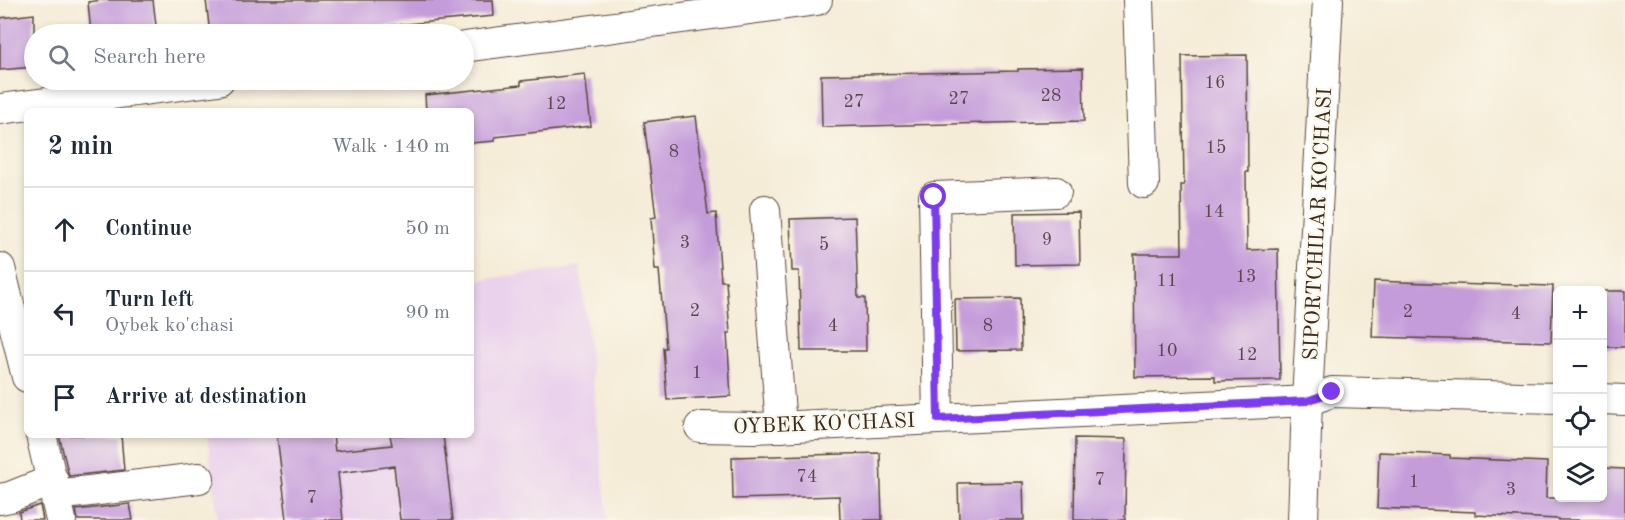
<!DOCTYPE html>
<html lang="en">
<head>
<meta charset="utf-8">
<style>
	body { margin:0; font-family:"Old Standard TT",serif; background:#f2f2f3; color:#1f2937 }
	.controls { position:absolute; right:18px; bottom:18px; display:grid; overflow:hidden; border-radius:9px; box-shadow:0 3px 9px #0003 }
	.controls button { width:54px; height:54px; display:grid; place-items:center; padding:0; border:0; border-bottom:2px solid #e0e1e3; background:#fff; color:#1f2937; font:30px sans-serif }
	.stop { position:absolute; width:18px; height:18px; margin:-14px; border:4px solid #7c3aed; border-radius:50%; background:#fff }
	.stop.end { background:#7c3aed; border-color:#fff; box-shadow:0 2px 6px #0008 }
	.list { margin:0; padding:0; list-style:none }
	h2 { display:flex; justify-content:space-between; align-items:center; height:78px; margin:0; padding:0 24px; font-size:26px }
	h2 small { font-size:20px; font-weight:400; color:#747a83 }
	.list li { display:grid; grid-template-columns:39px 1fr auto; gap:18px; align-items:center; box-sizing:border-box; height:84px; padding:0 24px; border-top:2px solid #e0e1e3 }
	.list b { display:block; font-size:22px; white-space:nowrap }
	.list p { margin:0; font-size:20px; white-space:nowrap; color:#747a83 }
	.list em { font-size:20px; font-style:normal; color:#747a83 }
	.icon { flex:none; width:33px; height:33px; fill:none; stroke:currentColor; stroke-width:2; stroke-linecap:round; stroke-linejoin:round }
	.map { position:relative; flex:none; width:1625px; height:520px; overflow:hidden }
	.search { position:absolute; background:#fff; box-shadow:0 3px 9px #0003; left:24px; top:24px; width:450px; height:66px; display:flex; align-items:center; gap:15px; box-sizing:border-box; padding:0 21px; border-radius:33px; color:#747a83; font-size:22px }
	.panel { position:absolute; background:#fff; box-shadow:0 3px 9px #0003; left:24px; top:108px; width:450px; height:330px; border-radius:9px }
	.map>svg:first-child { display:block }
	.built { fill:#ead1ec }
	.building { fill:#c59cda }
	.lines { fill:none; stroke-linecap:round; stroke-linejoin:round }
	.street-casing { stroke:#57473a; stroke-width:32 }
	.street { stroke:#fff; stroke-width:30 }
	.route { stroke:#7c3aed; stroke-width:8 }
	.labels { text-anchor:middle; stroke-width:4.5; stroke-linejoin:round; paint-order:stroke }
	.number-label { font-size:18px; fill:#5e464d }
	.street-label { font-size:21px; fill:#3b2a1e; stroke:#fbf7ec }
</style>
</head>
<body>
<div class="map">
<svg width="1625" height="520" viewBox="0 0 1625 520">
	<rect width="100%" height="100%" fill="#fbf7ec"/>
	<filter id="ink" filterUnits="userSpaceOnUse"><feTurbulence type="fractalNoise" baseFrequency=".0167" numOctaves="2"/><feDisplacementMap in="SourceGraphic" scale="12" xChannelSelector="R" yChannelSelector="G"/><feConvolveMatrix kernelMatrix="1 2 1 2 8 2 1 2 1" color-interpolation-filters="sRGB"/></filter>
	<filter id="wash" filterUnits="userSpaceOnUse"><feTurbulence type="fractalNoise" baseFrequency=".008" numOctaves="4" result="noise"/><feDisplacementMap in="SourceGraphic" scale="24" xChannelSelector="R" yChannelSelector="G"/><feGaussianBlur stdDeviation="1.35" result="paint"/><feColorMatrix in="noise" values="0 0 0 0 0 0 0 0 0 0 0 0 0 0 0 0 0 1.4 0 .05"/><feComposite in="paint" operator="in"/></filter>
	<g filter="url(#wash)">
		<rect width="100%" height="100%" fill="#f5ecd7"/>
		<!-- built -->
		<path class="built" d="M580 266 608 520H218L207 435H471V281Z"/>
		<g id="blocks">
			<!-- building -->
			<g class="building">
				<path d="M102 0H153L157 34H91L88 2Z"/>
				<path d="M206 0H493L494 16 309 33 308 31 273 34H210Z"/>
				<path d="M34 14V67L0 70V18Z"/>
				<path d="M1247 55 1248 172H1246L1247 250 1278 249 1280 380 1215 381V376L1135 377 1134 254H1182L1181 185H1184L1182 56Z"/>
				<path d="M1083 68 1084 121 822 127 821 75 1018 71V69Z"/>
				<path d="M585 74 591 126 495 137V141L471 143V111H426L425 95 521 85V81Z"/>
				<path d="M696 116 708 214 716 213 721 281H726L730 333H727L731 396 667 400 663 348H666L659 270H655L651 218 656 217 644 122Z"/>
				<path d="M1079 212 1080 264 1015 265 1014 213Z"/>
				<path d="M855 217 858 298H865L866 351H801L799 271H792L790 219Z"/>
				<path d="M1374 281 1482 285V284L1553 286 1551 342 1372 337Z"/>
				<rect x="1602" y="291" width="23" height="56"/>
				<path d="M1020 298 1021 350 956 351 955 299Z"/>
				<path d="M59 435H121L124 470 69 476Z"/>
				<path d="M277 435H333L335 451 392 445 390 435H443L453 520H400L394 466 338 473 343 520H287Z"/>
				<path d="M1075 438 1126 439 1125 520H1074Z"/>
				<path d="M1379 452 1450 455V458L1547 462 1546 498H1602V468L1625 469V520H1558V519L1475 515V512L1377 508Z"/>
				<path d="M880 453 882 520H840L839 496 733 499 732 457Z"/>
				<path d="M1023 482 1024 520H959L958 483Z"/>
				<path d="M130 504 133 520H78L76 510Z"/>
				<path d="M40 505 43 520H20L19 512Z"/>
			</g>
		</g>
	</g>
	<g filter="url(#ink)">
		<use href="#blocks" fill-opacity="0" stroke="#57473a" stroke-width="1.5"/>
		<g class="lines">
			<!-- street casing -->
			<g class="street-casing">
				<g id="street">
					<path d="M1138 0 1144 183"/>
					<path d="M464 47 817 0"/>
					<path d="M0 109 219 80"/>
					<path d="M765 210 781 427"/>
					<path d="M0 268 27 377"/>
					<path d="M1602 399 1625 400"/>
					<path d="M938 419 934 197 1056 192"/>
					<path d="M700 427 755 428 1307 401 1332 392 1558 398"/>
					<path d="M41 435 61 520"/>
					<path d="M56 495 199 478"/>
					<path d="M0 499 10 497 53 480"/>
					<path d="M1303 520 1307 401 1328 0"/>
				</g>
			</g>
			<!-- street -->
			<use href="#street" class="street"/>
		</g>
	</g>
	<g class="lines" filter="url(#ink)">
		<!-- route -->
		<path class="route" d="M934 197 938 419 1307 401 1332 392"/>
	</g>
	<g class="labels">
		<!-- number labels -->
		<g class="number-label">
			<text x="1215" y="88">16</text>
			<text x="1051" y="101">28</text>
			<text x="959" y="104">27</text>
			<text x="854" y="107">27</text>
			<text x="556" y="109">12</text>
			<text x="1216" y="153">15</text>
			<text x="674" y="157">8</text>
			<text x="1214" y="217">14</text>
			<text x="1047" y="245">9</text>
			<text x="685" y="248">3</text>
			<text x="824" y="250">5</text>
			<text x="1246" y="282">13</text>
			<text x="1167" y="286">11</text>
			<text x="695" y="316">2</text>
			<text x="1408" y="317">2</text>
			<text x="1516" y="319">4</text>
			<text x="833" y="331">4</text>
			<text x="988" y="331">8</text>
			<text x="1167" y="356">10</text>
			<text x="1247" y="360">12</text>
			<text x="697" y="378">1</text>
			<text x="807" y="482">74</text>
			<text x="1100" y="485">7</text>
			<text x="1414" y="487">1</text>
			<text x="1511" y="495">3</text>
			<text x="312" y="503">7</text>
		</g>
		<!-- street labels -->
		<g class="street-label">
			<text transform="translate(1317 224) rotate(-87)" y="7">SIPORTCHILAR KO'CHASI</text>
			<text transform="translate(824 423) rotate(-2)" y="7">OYBEK KO'CHASI</text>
		</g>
	</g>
</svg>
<div class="controls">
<button>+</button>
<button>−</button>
<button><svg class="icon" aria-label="locate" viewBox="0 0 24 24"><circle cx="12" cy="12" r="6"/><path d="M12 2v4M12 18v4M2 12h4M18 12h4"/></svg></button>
<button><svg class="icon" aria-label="layers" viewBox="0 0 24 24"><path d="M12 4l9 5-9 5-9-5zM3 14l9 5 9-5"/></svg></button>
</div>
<div class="stop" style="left:934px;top:197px"></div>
<div class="stop end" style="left:1332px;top:392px"></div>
<div class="search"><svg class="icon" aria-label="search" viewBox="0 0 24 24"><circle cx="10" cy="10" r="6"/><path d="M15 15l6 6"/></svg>Search here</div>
<section class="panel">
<h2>2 min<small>Walk · 140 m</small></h2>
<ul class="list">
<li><svg class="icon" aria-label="ahead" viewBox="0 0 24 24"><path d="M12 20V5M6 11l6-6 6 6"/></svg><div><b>Continue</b></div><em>50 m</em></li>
<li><svg class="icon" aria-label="left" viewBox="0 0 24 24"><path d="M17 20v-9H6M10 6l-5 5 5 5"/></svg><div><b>Turn left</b><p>Oybek ko'chasi</p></div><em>90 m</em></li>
<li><svg class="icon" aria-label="arrive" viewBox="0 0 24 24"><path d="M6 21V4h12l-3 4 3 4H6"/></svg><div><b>Arrive at destination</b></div></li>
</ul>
</section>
</div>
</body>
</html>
